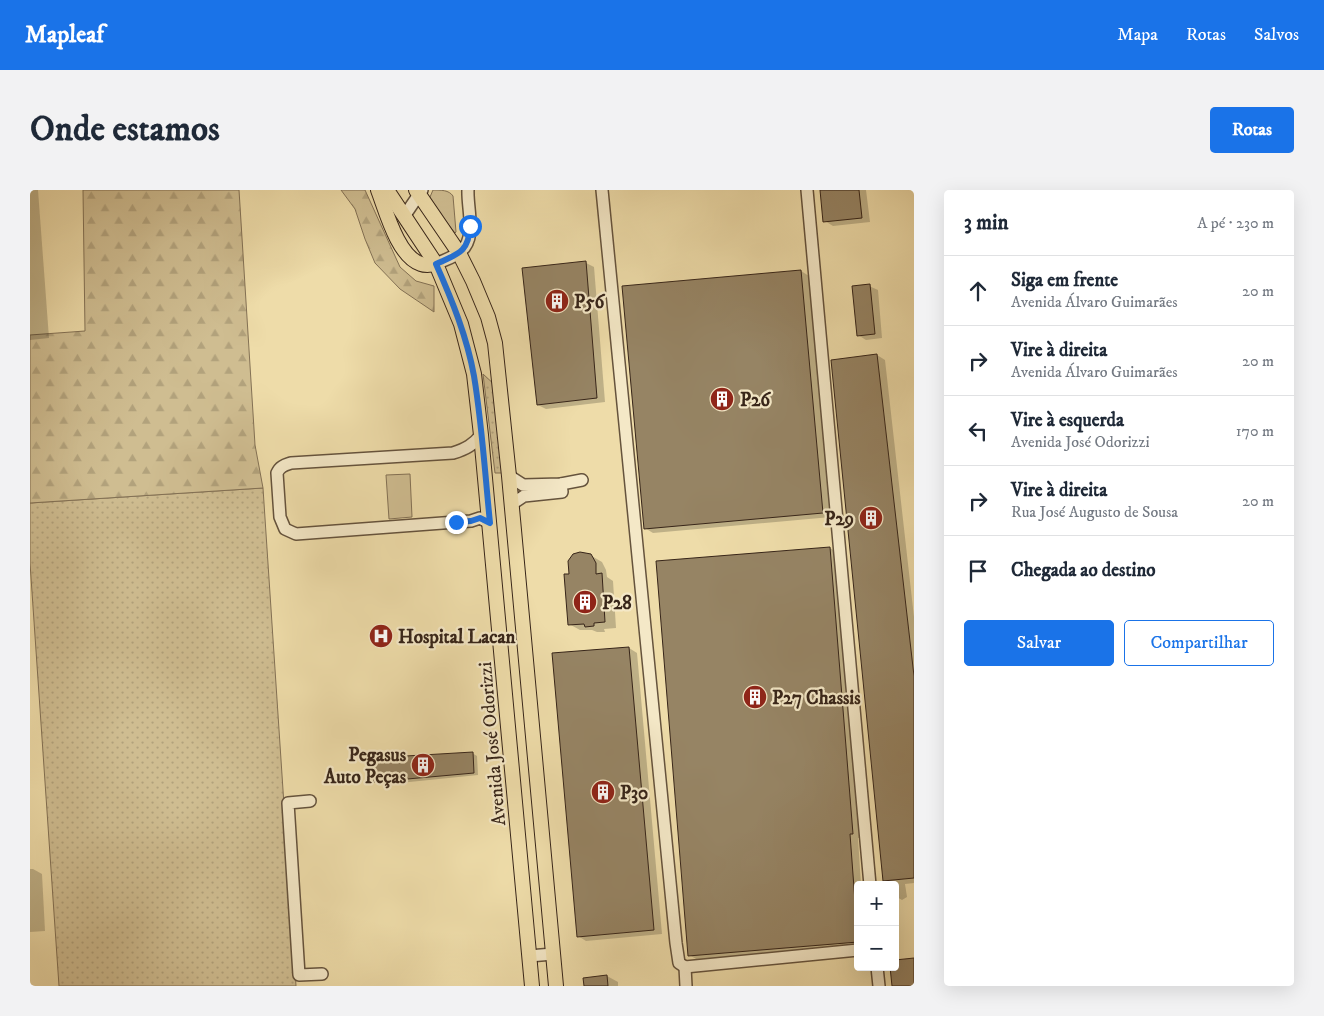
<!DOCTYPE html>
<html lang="pt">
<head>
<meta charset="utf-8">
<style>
	body { margin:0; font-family:"IM FELL DW Pica",serif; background:#f2f2f3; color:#1f2937 }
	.controls { position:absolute; right:15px; bottom:15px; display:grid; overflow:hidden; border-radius:5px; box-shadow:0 5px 20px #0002 }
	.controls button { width:45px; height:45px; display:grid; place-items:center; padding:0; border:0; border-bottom:1px solid #e0e1e3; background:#fff; color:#1f2937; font:25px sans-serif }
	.stop { position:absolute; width:15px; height:15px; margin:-11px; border:4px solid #1a73e8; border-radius:50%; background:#fff }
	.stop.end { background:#1a73e8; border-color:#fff; box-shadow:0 1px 5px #0008 }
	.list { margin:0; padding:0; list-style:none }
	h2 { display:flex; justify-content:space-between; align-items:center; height:65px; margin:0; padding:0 20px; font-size:21px }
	h2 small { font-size:16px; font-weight:400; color:#747a83 }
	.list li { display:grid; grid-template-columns:32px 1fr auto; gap:15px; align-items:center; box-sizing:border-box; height:70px; padding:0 20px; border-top:1px solid #e0e1e3 }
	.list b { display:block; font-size:19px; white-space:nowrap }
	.list p { margin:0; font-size:16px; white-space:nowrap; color:#747a83 }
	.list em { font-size:16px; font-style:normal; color:#747a83 }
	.actions { display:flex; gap:10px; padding:15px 20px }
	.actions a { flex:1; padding:11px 0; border:1px solid #1a73e8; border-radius:5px; text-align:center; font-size:18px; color:#1a73e8 }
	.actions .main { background:#1a73e8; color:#fff }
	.icon { flex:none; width:28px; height:28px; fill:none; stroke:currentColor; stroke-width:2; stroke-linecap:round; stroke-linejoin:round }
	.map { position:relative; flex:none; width:884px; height:796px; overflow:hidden; border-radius:5px }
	header { display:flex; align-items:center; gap:30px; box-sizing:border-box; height:70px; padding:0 25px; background:#1a73e8; color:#fff }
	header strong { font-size:24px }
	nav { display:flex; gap:28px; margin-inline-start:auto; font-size:18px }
	.intro { display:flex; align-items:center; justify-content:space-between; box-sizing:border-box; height:120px; padding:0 30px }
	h1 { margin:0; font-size:35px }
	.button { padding:12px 22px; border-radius:5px; background:#1a73e8; color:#fff; font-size:18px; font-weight:700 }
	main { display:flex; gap:30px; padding:0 30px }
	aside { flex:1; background:#fff; border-radius:5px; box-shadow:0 5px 20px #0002 }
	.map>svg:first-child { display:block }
	.grass { fill:url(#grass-dots); stroke:#837155 }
	.forest { fill:url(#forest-firs); stroke:#837155 }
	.garden { fill:#cfbd91; stroke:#837155 }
	.shadow { fill:#0003 }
	.building { fill:#968464; stroke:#372519 }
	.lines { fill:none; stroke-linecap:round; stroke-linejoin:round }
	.minor-casing { stroke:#65533d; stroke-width:14 }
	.major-casing { stroke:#372519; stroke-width:16 }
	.minor { stroke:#f4e8c7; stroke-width:11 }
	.major { stroke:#eedca9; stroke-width:14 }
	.route { stroke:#1a73e8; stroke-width:6 }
	.labels { text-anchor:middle; stroke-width:4.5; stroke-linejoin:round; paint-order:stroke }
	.poi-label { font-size:19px; font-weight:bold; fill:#372519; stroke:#f4e8c7; text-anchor:start }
	.street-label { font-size:19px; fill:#372519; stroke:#f4e8c7 }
</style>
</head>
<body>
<header>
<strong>Mapleaf</strong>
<nav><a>Mapa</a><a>Rotas</a><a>Salvos</a></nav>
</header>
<div class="intro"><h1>Onde estamos</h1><a class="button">Rotas</a></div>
<main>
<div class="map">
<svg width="884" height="796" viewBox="0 0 884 796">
	<defs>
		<pattern id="grass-dots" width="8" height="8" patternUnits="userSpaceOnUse" patternTransform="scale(1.25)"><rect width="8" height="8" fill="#cfbd91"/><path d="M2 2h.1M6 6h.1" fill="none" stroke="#b2a27c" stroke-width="1.8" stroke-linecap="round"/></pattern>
		<pattern id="forest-firs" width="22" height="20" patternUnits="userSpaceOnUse" patternTransform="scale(1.25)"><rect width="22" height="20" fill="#cfbd91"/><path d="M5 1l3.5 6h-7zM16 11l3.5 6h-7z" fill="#b2a27c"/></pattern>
	</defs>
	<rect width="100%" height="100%" fill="#eedca9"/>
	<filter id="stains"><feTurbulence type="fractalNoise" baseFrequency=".004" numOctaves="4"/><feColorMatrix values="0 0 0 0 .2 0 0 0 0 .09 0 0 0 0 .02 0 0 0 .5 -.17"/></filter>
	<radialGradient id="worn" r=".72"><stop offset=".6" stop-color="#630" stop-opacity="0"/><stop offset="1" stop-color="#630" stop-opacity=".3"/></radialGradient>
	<!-- grass -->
	<g class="grass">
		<path d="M453 184 466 196 472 283H465Z"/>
		<path d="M233 298 266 796H29L0 373V313Z"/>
	</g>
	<!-- forest -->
	<g class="forest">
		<path d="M53 0H209L225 255 233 298 0 313V145L55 141Z"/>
		<path d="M311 0H335L370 77 386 91 404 96V122L370 99 345 73 335 49 325 19Z"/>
	</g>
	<!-- garden -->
	<g class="garden">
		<path d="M403 0C411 0 419 0 423 6L426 42 425 43 401 12 400 7Z"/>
		<path d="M380 284 382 327 359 329 356 285Z"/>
	</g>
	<!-- shadow -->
	<g class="shadow">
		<path d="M0 0H8L19 148 0 150Z"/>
		<path d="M792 0H836L840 32 803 36 795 31Z"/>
		<path d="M556 73 564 77 575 212 516 219 508 215Z"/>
		<path d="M771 81 779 86 801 327 623 343 615 338Z"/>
		<path d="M839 96 848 100 852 148 836 150 828 145Z"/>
		<path d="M847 165 855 170 884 427V693L875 694 877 707 872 710 865 706V695H861L854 691Z"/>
		<path d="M800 358 808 363 831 648H828L831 695H828V757L668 770 659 765Z"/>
		<path d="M560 365 572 372 576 380 577 387 583 391 586 438 574 439 575 442H567L562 440H550L539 434 541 385Z"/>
		<path d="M599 458 607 463 632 744 556 751 548 746Z"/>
		<path d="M442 563 447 566 448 585 350 595 345 592Z"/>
		<path d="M0 679H3L12 684 15 741 0 742Z"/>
		<path d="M577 786 588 792V796H555Z"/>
	</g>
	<!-- building -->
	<g class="building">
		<path d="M790 0H829L832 28 793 32Z"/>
		<path d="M556 71 567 208 507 215 492 78Z"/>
		<path d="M771 80 793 323 614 339 592 96Z"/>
		<path d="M840 94 845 144 827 146 822 96Z"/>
		<path d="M847 164 884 486V688L853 691 801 170Z"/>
		<path d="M800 357 823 644H820L828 752 658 766 626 371Z"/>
		<path d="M550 362 561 364 566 373V384L572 383 575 432 564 433V436L555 437 554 434 538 435 534 384H539L538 371 543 364Z"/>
		<path d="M599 457 624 740 547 747 522 463Z"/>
		<path d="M443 562 444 583 344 592 342 568Z"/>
		<path d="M884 768V796H862L860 777H865V770Z"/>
		<path d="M577 785 578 796H554L553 788Z"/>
	</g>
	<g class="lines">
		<!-- minor casing -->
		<g class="minor-casing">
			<g id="minor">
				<path d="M572 0 646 753 649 773 655 777 828 760"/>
				<path d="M777 0 840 695"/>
				<path d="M375 25 392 0"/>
				<path d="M406 74C414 70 425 67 431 61 447 48 437 18 438 0"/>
				<path d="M451 245C443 255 436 259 423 263L261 273C255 275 250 276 247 283L250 327 255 339 266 344 426 332 441 331 450 328 459 333"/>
				<path d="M479 286 493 295 531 294 552 290"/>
				<path d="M482 314 494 306 532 302 531 294"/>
				<path d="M280 611 258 613 269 785 292 784"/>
				<path d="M499 766 523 764"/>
				<path d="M655 777 656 796"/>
				<path d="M847 777 849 796"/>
			</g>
		</g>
		<!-- major casing -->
		<g class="major-casing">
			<g id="major">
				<path d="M348 0C356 21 368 67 391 74 396 76 401 75 406 74"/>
				<path d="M357 0 406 74 431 134 444 184 451 245 502 796"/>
				<path d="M386 0 429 63 443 91 458 127 465 153 479 286 526 796"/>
			</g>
		</g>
		<!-- minor -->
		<use href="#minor" class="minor"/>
		<!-- major -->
		<use href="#major" class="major"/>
	</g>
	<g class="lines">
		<!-- route -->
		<path class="route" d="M426 332 441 331 450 328 460 333C455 284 452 234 444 186 437 147 422 110 406 74 428 64 439 62 440 36"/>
	</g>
	<!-- icons -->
	<defs>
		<g id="building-disc" transform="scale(1.25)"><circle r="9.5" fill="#8f2418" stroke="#f4e8c7"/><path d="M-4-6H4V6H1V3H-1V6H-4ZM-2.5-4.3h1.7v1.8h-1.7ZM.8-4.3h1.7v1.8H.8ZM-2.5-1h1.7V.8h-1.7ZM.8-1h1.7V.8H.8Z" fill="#fff"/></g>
		<g id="hospital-disc" transform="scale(1.25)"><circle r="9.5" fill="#8f2418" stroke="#f4e8c7"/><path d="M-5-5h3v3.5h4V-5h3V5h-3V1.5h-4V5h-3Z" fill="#fff"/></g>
	</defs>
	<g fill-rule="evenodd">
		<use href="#building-disc" x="527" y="111"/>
		<use href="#building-disc" x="692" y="209"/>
		<use href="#building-disc" x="841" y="328"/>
		<use href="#building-disc" x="555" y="412"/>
		<use href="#hospital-disc" x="351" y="446"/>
		<use href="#building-disc" x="725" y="507"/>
		<use href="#building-disc" x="393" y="575"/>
		<use href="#building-disc" x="573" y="602"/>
	</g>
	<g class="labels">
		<!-- poi labels -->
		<g class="poi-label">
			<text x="544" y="118">P56</text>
			<text x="710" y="216">P26</text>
			<text x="824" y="335" text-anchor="end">P29</text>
			<text x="572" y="419">P28</text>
			<text x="368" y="453">Hospital Lacan</text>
			<text x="742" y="514">P27 Chassis</text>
			<text x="376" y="571" text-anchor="end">Pegasus<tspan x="376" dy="22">Auto Peças</tspan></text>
			<text x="590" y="609">P30</text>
		</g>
		<!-- street labels -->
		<g class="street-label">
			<text transform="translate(461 554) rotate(-95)" y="7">Avenida José Odorizzi</text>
		</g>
	</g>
	<rect width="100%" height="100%" filter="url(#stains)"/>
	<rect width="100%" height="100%" fill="url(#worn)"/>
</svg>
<div class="controls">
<button>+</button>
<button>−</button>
</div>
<div class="stop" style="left:440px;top:36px"></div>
<div class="stop end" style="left:426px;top:332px"></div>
</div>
<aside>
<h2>3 min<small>A pé · 230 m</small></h2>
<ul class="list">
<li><svg class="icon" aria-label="ahead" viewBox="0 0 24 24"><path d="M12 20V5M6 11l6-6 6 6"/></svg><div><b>Siga em frente</b><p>Avenida Álvaro Guimarães</p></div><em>20 m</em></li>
<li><svg class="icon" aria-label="right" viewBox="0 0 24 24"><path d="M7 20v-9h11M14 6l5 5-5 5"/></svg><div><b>Vire à direita</b><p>Avenida Álvaro Guimarães</p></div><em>20 m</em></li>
<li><svg class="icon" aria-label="left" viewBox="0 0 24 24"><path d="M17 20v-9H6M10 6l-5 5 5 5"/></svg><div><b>Vire à esquerda</b><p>Avenida José Odorizzi</p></div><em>170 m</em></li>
<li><svg class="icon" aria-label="right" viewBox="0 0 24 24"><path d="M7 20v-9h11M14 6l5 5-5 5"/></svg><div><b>Vire à direita</b><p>Rua José Augusto de Sousa</p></div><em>20 m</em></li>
<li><svg class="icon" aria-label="arrive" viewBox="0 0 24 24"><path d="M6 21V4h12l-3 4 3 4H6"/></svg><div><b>Chegada ao destino</b></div></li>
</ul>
<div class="actions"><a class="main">Salvar</a><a>Compartilhar</a></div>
</aside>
</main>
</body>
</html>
